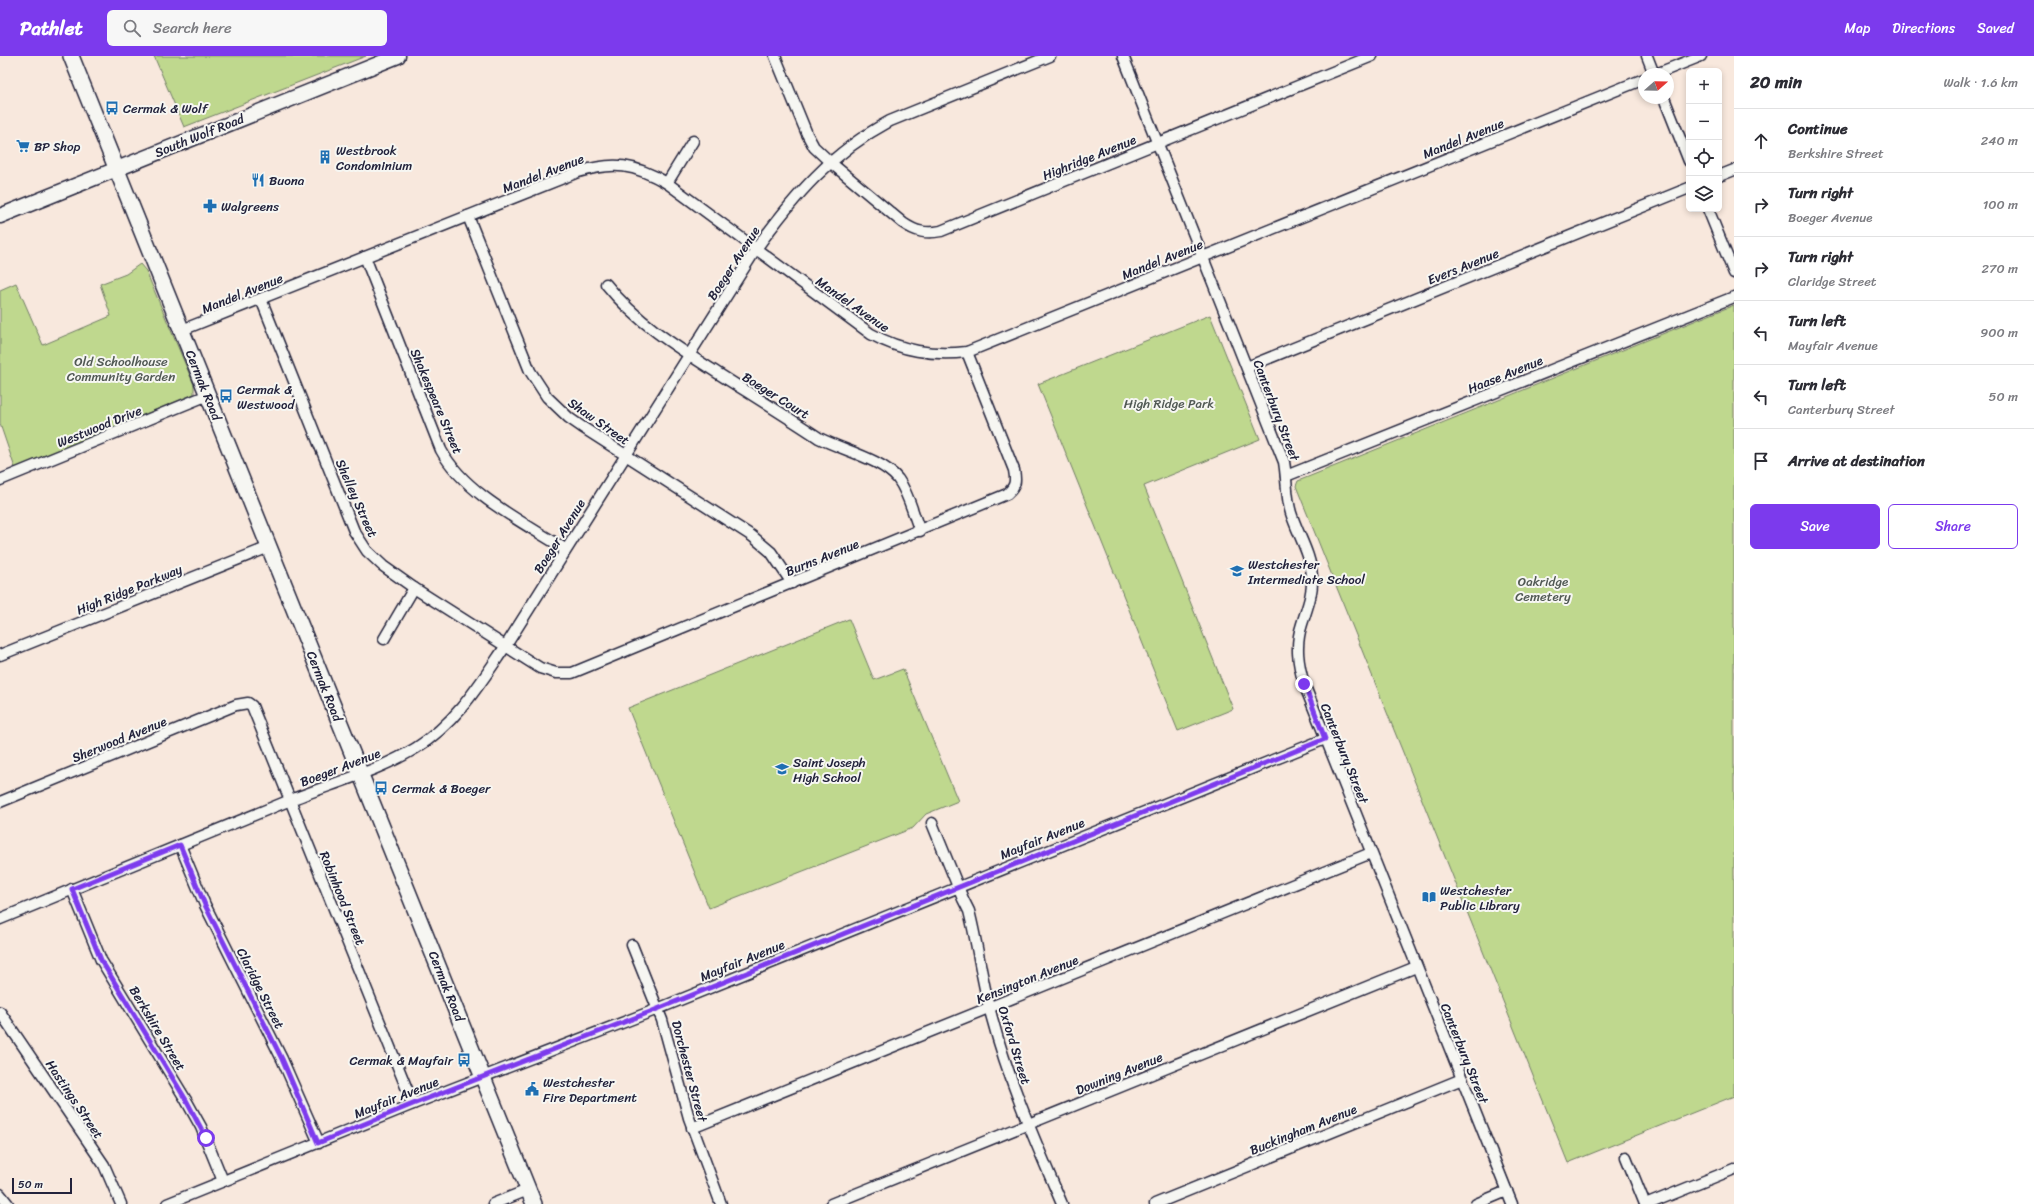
<!DOCTYPE html>
<html lang="en">
<head>
<meta charset="utf-8">
<style>
	body { margin:0; font-family:Sriracha,sans-serif; background:#f7f7f7; color:#2b2b33 }
	.controls { position:absolute; right:12px; top:12px; display:grid; overflow:hidden; border-radius:6px; box-shadow:0 2px 6px #0003 }
	.controls button { width:36px; height:36px; display:grid; place-items:center; padding:0; border:0; border-bottom:1px solid #e1e1e2; background:#fff; color:#2b2b33; font:20px sans-serif }
	.compass { position:absolute; left:1638px; top:12px; width:36px; height:36px; border-radius:50%; background:#fff; box-shadow:0 2px 6px #0003; rotate:70deg }
	.scale { position:absolute; left:12px; bottom:10px; width:60px; box-sizing:border-box; padding-left:4px; border:2px solid #22223b; border-top:0; font-size:11px; line-height:14px; white-space:nowrap; color:#22223b; -webkit-text-stroke:3px #f6f6f2; paint-order:stroke }
	.stop { position:absolute; width:12px; height:12px; margin:-9px; border:3px solid #7c3aed; border-radius:50%; background:#fff }
	.stop.end { background:#7c3aed; border-color:#fff; box-shadow:0 1px 4px #0008 }
	.list { margin:0; padding:0; list-style:none }
	h2 { display:flex; justify-content:space-between; align-items:center; height:52px; margin:0; padding:0 16px; font-size:17px }
	h2 small { font-size:13px; font-weight:400; color:#7c7c81 }
	.list li { display:grid; grid-template-columns:26px 1fr auto; gap:12px; align-items:center; box-sizing:border-box; height:64px; padding:0 16px; border-top:1px solid #e1e1e2 }
	.list b { display:block; font-size:15px; white-space:nowrap }
	.list p { margin:0; font-size:13px; white-space:nowrap; color:#7c7c81 }
	.list em { font-size:13px; font-style:normal; color:#7c7c81 }
	.actions { display:flex; gap:8px; padding:12px 16px }
	.actions a { flex:1; padding:9px 0; border:1px solid #7c3aed; border-radius:6px; text-align:center; font-size:14px; color:#7c3aed }
	.actions .main { background:#7c3aed; color:#fff }
	.icon { flex:none; width:22px; height:22px; fill:none; stroke:currentColor; stroke-width:2; stroke-linecap:round; stroke-linejoin:round }
	.map { position:relative; flex:none; width:1734px; height:1148px; overflow:hidden }
	header { display:flex; align-items:center; gap:24px; box-sizing:border-box; height:56px; padding:0 20px; background:#7c3aed; color:#fff }
	header strong { font-size:19px }
	nav { display:flex; gap:22px; margin-inline-start:auto; font-size:14px }
	.search { width:280px; height:36px; background:#f7f7f7; display:flex; align-items:center; gap:10px; box-sizing:border-box; padding:0 14px; border-radius:6px; color:#7c7c81; font-size:15px }
	main { display:flex }
	aside { flex:1; background:#fff }
	.map>svg:first-child { display:block }
	.green { fill:#bfd88e; stroke:#707d64 }
	.lines { fill:none; stroke-linecap:round; stroke-linejoin:round }
	.street-casing { stroke:#22223b; stroke-width:13 }
	.secondary-casing { stroke:#22223b; stroke-width:17 }
	.primary-casing { stroke:#22223b; stroke-width:18 }
	.street { stroke:#f6f6f2; stroke-width:10 }
	.secondary { stroke:#f6f6f2; stroke-width:14 }
	.primary { stroke:#f6f6f2; stroke-width:15 }
	.route { stroke:#7c3aed; stroke-width:5 }
	.labels { text-anchor:middle; stroke-width:4; stroke-linejoin:round; paint-order:stroke }
	.poi-label { font-size:13px; fill:#22223b; stroke:#f6f6f2; text-anchor:start }
	.street-label { font-size:13px; fill:#22223b; stroke:#f6f6f2 }
	.park-label { font-size:13px; fill:#515954; stroke:#f6f6f2 }
</style>
</head>
<body>
<header>
<strong>Pathlet</strong>
<div class="search"><svg class="icon" aria-label="search" viewBox="0 0 24 24"><circle cx="10" cy="10" r="6"/><path d="M15 15l6 6"/></svg>Search here</div>
<nav><a>Map</a><a>Directions</a><a>Saved</a></nav>
</header>
<main>
<div class="map">
<svg width="1734" height="1148" viewBox="0 0 1734 1148">
	<rect width="100%" height="100%" fill="#f8e8dd"/>
	<filter id="ink" filterUnits="userSpaceOnUse"><feTurbulence type="fractalNoise" baseFrequency=".025" numOctaves="2"/><feDisplacementMap in="SourceGraphic" scale="8" xChannelSelector="R" yChannelSelector="G"/><feConvolveMatrix kernelMatrix="1 2 1 2 8 2 1 2 1" color-interpolation-filters="sRGB"/></filter>
	<g filter="url(#ink)">
		<!-- green -->
		<g class="green">
			<path d="M154 0H366L184 71Z"/>
			<path d="M140 208 146 215 194 329V338L15 412 0 368V234L16 227 43 289 111 260 100 228 126 218Z"/>
			<path d="M1734 249V1040L1568 1107 1296 430 1298 425Z"/>
			<path d="M1210 259 1260 383 1144 430 1233 653 1178 675 1038 328Z"/>
			<path d="M849 563 874 624 903 613 958 745 926 758 913 772 709 852 628 652Z"/>
		</g>
		<g class="lines">
			<!-- street casing -->
			<g class="street-casing">
				<g id="street">
					<path d="M775 0 807 78 814 91 830 106 903 167C916 176 926 178 941 175L1372 0"/>
					<path d="M1123 0 1284 406C1287 423 1286 441 1291 457 1298 479 1311 498 1312 521 1313 538 1307 552 1302 568 1295 589 1298 608 1304 628L1512 1148"/>
					<path d="M1647 0 1654 18"/>
					<path d="M1656 18 1701 0"/>
					<path d="M1664 42 1689 105"/>
					<path d="M1719 120 1734 114"/>
					<path d="M667 127 693 85"/>
					<path d="M1708 153 1734 217"/>
					<path d="M468 160 530 315 547 341 569 362 582 371 752 480 771 496 792 527"/>
					<path d="M365 201 441 394C465 438 523 466 565 493"/>
					<path d="M606 228C636 266 678 292 719 318 752 339 786 360 819 382 842 394 882 403 898 423 909 438 913 458 920 475"/>
					<path d="M261 243 354 475 367 495 383 510 414 532 540 612 556 617H572L1007 438C1016 430 1016 425 1014 414L967 296"/>
					<path d="M182 274 578 116C614 105 634 108 667 127L871 278C902 295 932 300 967 296L1644 23"/>
					<path d="M1247 311 1689 132"/>
					<path d="M1286 420 1734 241"/>
					<path d="M0 424 208 339"/>
					<path d="M384 583 414 532"/>
					<path d="M0 599 269 491"/>
					<path d="M0 746 236 649 248 647 252 650 413 1048"/>
					<path d="M932 767 963 843 969 855C978 890 982 927 992 962 1009 1026 1036 1087 1062 1148"/>
					<path d="M180 789 205 849 282 1003 319 1087"/>
					<path d="M72 833 101 904 186 1044 201 1071 223 1125"/>
					<path d="M0 863C96 823 192 784 288 745 330 728 377 716 416 692 456 667 479 629 505 591L756 193C794 140 832 96 890 65L1050 0"/>
					<path d="M632 889 662 964 689 1062 721 1148"/>
					<path d="M0 956 104 1109 121 1148"/>
					<path d="M692 1072 1371 797"/>
					<path d="M1626 1101 1645 1148"/>
					<path d="M0 1138 8 1148"/>
					<path d="M167 1148 413 1048 650 956 1325 683"/>
					<path d="M493 1148 528 1134"/>
					<path d="M831 1148 1416 911"/>
					<path d="M1155 1148 1462 1023"/>
					<path d="M1476 1148 1507 1135"/>
					<path d="M1648 1148 1734 1113"/>
				</g>
			</g>
			<!-- secondary casing -->
			<g class="secondary-casing">
				<path id="secondary" d="M0 160 398 0"/>
			</g>
			<!-- primary casing -->
			<g class="primary-casing">
				<path id="primary" d="M71 0 534 1148"/>
			</g>
			<!-- street -->
			<use href="#street" class="street"/>
			<!-- secondary -->
			<use href="#secondary" class="secondary"/>
			<!-- primary -->
			<use href="#primary" class="primary"/>
		</g>
	</g>
	<g class="lines" filter="url(#ink)">
		<!-- route -->
		<path class="route" d="M206 1082 186 1044 101 904 72 833 180 789 205 849 282 1003 318 1087 413 1048 650 956 1325 683 1304 628"/>
	</g>
	<!-- icons -->
	<defs>
		<g id="bus-bare" transform="scale(1.08)"><path d="M-5-6H5V4H4V6H2V4H-2V6H-4V4H-5ZM-3.5-4V0h7V-4ZM-3.5 1.2v1.5H-2V1.2ZM2 1.2v1.5H3.5V1.2Z" fill="#1f6fb2" stroke="#f6f6f2" stroke-width="2.5" paint-order="stroke"/></g>
		<g id="supermarket-bare" transform="scale(1.08)"><path d="M-6-5.5h2.5l.6 2H6L4.5 2H-2.5L-4.4-4H-6ZM-1.5 3.2a1.3 1.3 0 1 0 .1 0ZM3 3.2a1.3 1.3 0 1 0 .1 0Z" fill="#1f6fb2" stroke="#f6f6f2" stroke-width="2.5" paint-order="stroke"/></g>
		<g id="building-bare" transform="scale(1.08)"><path d="M-4-6H4V6H1V3H-1V6H-4ZM-2.5-4.3h1.7v1.8h-1.7ZM.8-4.3h1.7v1.8H.8ZM-2.5-1h1.7V.8h-1.7ZM.8-1h1.7V.8H.8Z" fill="#1f6fb2" stroke="#f6f6f2" stroke-width="2.5" paint-order="stroke"/></g>
		<g id="restaurant-bare" transform="scale(1.08)"><path d="M-5-6h1v4h1v-4h1v4h1v-4h1v5L-1.5 .5V6h-2V.5L-5-1ZM5-6V6H3V1.5H1.5Q1.5-4 5-6Z" fill="#1f6fb2" stroke="#f6f6f2" stroke-width="2.5" paint-order="stroke"/></g>
		<g id="pharmacy-bare" transform="scale(1.08)"><path d="M-2-6h4v4h4v4h-4v4h-4v-4h-4v-4h4Z" fill="#1f6fb2" stroke="#f6f6f2" stroke-width="2.5" paint-order="stroke"/></g>
		<g id="school-bare" transform="scale(1.08)"><path d="M0-5L7-2L0 1L-7-2ZM-4 1L0 2.5L4 1V4Q0 6-4 4Z" fill="#1f6fb2" stroke="#f6f6f2" stroke-width="2.5" paint-order="stroke"/></g>
		<g id="library-bare" transform="scale(1.08)"><path d="M-6-4Q-3-5.5-.7-3.5V5Q-3 3-6 4ZM6-4Q3-5.5 .7-3.5V5Q3 3 6 4Z" fill="#1f6fb2" stroke="#f6f6f2" stroke-width="2.5" paint-order="stroke"/></g>
		<g id="civic-bare" transform="scale(1.08)"><path d="M-.6-6.5H3V-4.5H.6V-3L4-1V1h2V6H-6V1h2V-1L-.6-3ZM-1.2 2.5V6h2.4V2.5Z" fill="#1f6fb2" stroke="#f6f6f2" stroke-width="2.5" paint-order="stroke"/></g>
	</defs>
	<g fill-rule="evenodd">
		<use href="#bus-bare" x="112" y="52"/>
		<use href="#supermarket-bare" x="23" y="90"/>
		<use href="#building-bare" x="325" y="101"/>
		<use href="#restaurant-bare" x="258" y="124"/>
		<use href="#pharmacy-bare" x="210" y="150"/>
		<use href="#bus-bare" x="226" y="340"/>
		<use href="#school-bare" x="1237" y="515"/>
		<use href="#school-bare" x="782" y="713"/>
		<use href="#bus-bare" x="381" y="732"/>
		<use href="#library-bare" x="1429" y="841"/>
		<use href="#bus-bare" x="464" y="1004"/>
		<use href="#civic-bare" x="532" y="1033"/>
	</g>
	<g class="labels">
		<!-- poi labels -->
		<g class="poi-label">
			<text x="123" y="57">Cermak &amp; Wolf</text>
			<text x="34" y="95">BP Shop</text>
			<text x="336" y="99">Westbrook<tspan x="336" dy="15">Condominium</tspan></text>
			<text x="269" y="129">Buona</text>
			<text x="221" y="155">Walgreens</text>
			<text x="237" y="338">Cermak &amp;<tspan x="237" dy="15">Westwood</tspan></text>
			<text x="1248" y="513">Westchester<tspan x="1248" dy="15">Intermediate School</tspan></text>
			<text x="793" y="711">Saint Joseph<tspan x="793" dy="15">High School</tspan></text>
			<text x="392" y="737">Cermak &amp; Boeger</text>
			<text x="1440" y="839">Westchester<tspan x="1440" dy="15">Public Library</tspan></text>
			<text x="453" y="1009" text-anchor="end">Cermak &amp; Mayfair</text>
			<text x="543" y="1031">Westchester<tspan x="543" dy="15">Fire Department</tspan></text>
		</g>
		<!-- street labels -->
		<g class="street-label">
			<text transform="translate(199 79) rotate(-22)" y="5">South Wolf Road</text>
			<text transform="translate(1463 82) rotate(-22)" y="5">Mandel Avenue</text>
			<text transform="translate(1089 101) rotate(-22)" y="5">Highridge Avenue</text>
			<text transform="translate(543 117) rotate(-21)" y="5">Mandel Avenue</text>
			<text transform="translate(1162 203) rotate(-22)" y="5">Mandel Avenue</text>
			<text transform="translate(733 207) rotate(-57)" y="5">Boeger Avenue</text>
			<text transform="translate(1463 210) rotate(-22)" y="5">Evers Avenue</text>
			<text transform="translate(242 237) rotate(-22)" y="5">Mandel Avenue</text>
			<text transform="translate(853 248) rotate(35)" y="5">Mandel Avenue</text>
			<text transform="translate(1505 318) rotate(-22)" y="5">Haase Avenue</text>
			<text transform="translate(204 329) rotate(68)" y="5">Cermak Road</text>
			<text transform="translate(776 339) rotate(32)" y="5">Boeger Court</text>
			<text transform="translate(437 345) rotate(67)" y="5">Shakespeare Street</text>
			<text transform="translate(1277 354) rotate(69)" y="5">Canterbury Street</text>
			<text transform="translate(599 365) rotate(35)" y="5">Shaw Street</text>
			<text transform="translate(99 370) rotate(-22)" y="5">Westwood Drive</text>
			<text transform="translate(357 442) rotate(66)" y="5">Shelley Street</text>
			<text transform="translate(559 480) rotate(-58)" y="5">Boeger Avenue</text>
			<text transform="translate(822 501) rotate(-22)" y="5">Burns Avenue</text>
			<text transform="translate(129 533) rotate(-22)" y="5">High Ridge Parkway</text>
			<text transform="translate(325 630) rotate(68)" y="5">Cermak Road</text>
			<text transform="translate(119 683) rotate(-22)" y="5">Sherwood Avenue</text>
			<text transform="translate(1345 697) rotate(68)" y="5">Canterbury Street</text>
			<text transform="translate(340 711) rotate(-21)" y="5">Boeger Avenue</text>
			<text transform="translate(1042 782) rotate(-22)" y="5">Mayfair Avenue</text>
			<text transform="translate(343 842) rotate(68)" y="5">Robinhood Street</text>
			<text transform="translate(742 904) rotate(-22)" y="5">Mayfair Avenue</text>
			<text transform="translate(1027 923) rotate(-22)" y="5">Kensington Avenue</text>
			<text transform="translate(447 930) rotate(68)" y="5">Cermak Road</text>
			<text transform="translate(261 932) rotate(63)" y="5">Claridge Street</text>
			<text transform="translate(158 972) rotate(59)" y="5">Berkshire Street</text>
			<text transform="translate(1015 989) rotate(73)" y="5">Oxford Street</text>
			<text transform="translate(1465 997) rotate(68)" y="5">Canterbury Street</text>
			<text transform="translate(690 1015) rotate(75)" y="5">Dorchester Street</text>
			<text transform="translate(1119 1017) rotate(-22)" y="5">Downing Avenue</text>
			<text transform="translate(396 1041) rotate(-22)" y="5">Mayfair Avenue</text>
			<text transform="translate(75 1043) rotate(56)" y="5">Hastings Street</text>
			<text transform="translate(1303 1073) rotate(-22)" y="5">Buckingham Avenue</text>
		</g>
		<!-- park labels -->
		<g class="park-label">
			<text x="121" y="310">Old Schoolhouse<tspan x="121" dy="15">Community Garden</tspan></text>
			<text x="1169" y="352">High Ridge Park</text>
			<text x="1543" y="530">Oakridge<tspan x="1543" dy="15">Cemetery</tspan></text>
		</g>
	</g>
</svg>
<div class="controls">
<button>+</button>
<button>−</button>
<button><svg class="icon" aria-label="locate" viewBox="0 0 24 24"><circle cx="12" cy="12" r="6"/><path d="M12 2v4M12 18v4M2 12h4M18 12h4"/></svg></button>
<button><svg class="icon" aria-label="layers" viewBox="0 0 24 24"><path d="M12 4l9 5-9 5-9-5zM3 14l9 5 9-5"/></svg></button>
</div>
<svg class="compass" viewBox="-18 -18 36 36"><path d="M0-13l5 13h-10z" fill="#e53935"/><path d="M0 13l5-13h-10z" fill="#7c7c81"/></svg>
<div class="scale">50 m</div>
<div class="stop" style="left:206px;top:1082px"></div>
<div class="stop end" style="left:1304px;top:628px"></div>
</div>
<aside>
<h2>20 min<small>Walk · 1.6 km</small></h2>
<ul class="list">
<li><svg class="icon" aria-label="ahead" viewBox="0 0 24 24"><path d="M12 20V5M6 11l6-6 6 6"/></svg><div><b>Continue</b><p>Berkshire Street</p></div><em>240 m</em></li>
<li><svg class="icon" aria-label="right" viewBox="0 0 24 24"><path d="M7 20v-9h11M14 6l5 5-5 5"/></svg><div><b>Turn right</b><p>Boeger Avenue</p></div><em>100 m</em></li>
<li><svg class="icon" aria-label="right" viewBox="0 0 24 24"><path d="M7 20v-9h11M14 6l5 5-5 5"/></svg><div><b>Turn right</b><p>Claridge Street</p></div><em>270 m</em></li>
<li><svg class="icon" aria-label="left" viewBox="0 0 24 24"><path d="M17 20v-9H6M10 6l-5 5 5 5"/></svg><div><b>Turn left</b><p>Mayfair Avenue</p></div><em>900 m</em></li>
<li><svg class="icon" aria-label="left" viewBox="0 0 24 24"><path d="M17 20v-9H6M10 6l-5 5 5 5"/></svg><div><b>Turn left</b><p>Canterbury Street</p></div><em>50 m</em></li>
<li><svg class="icon" aria-label="arrive" viewBox="0 0 24 24"><path d="M6 21V4h12l-3 4 3 4H6"/></svg><div><b>Arrive at destination</b></div></li>
</ul>
<div class="actions"><a class="main">Save</a><a>Share</a></div>
</aside>
</main>
</body>
</html>
